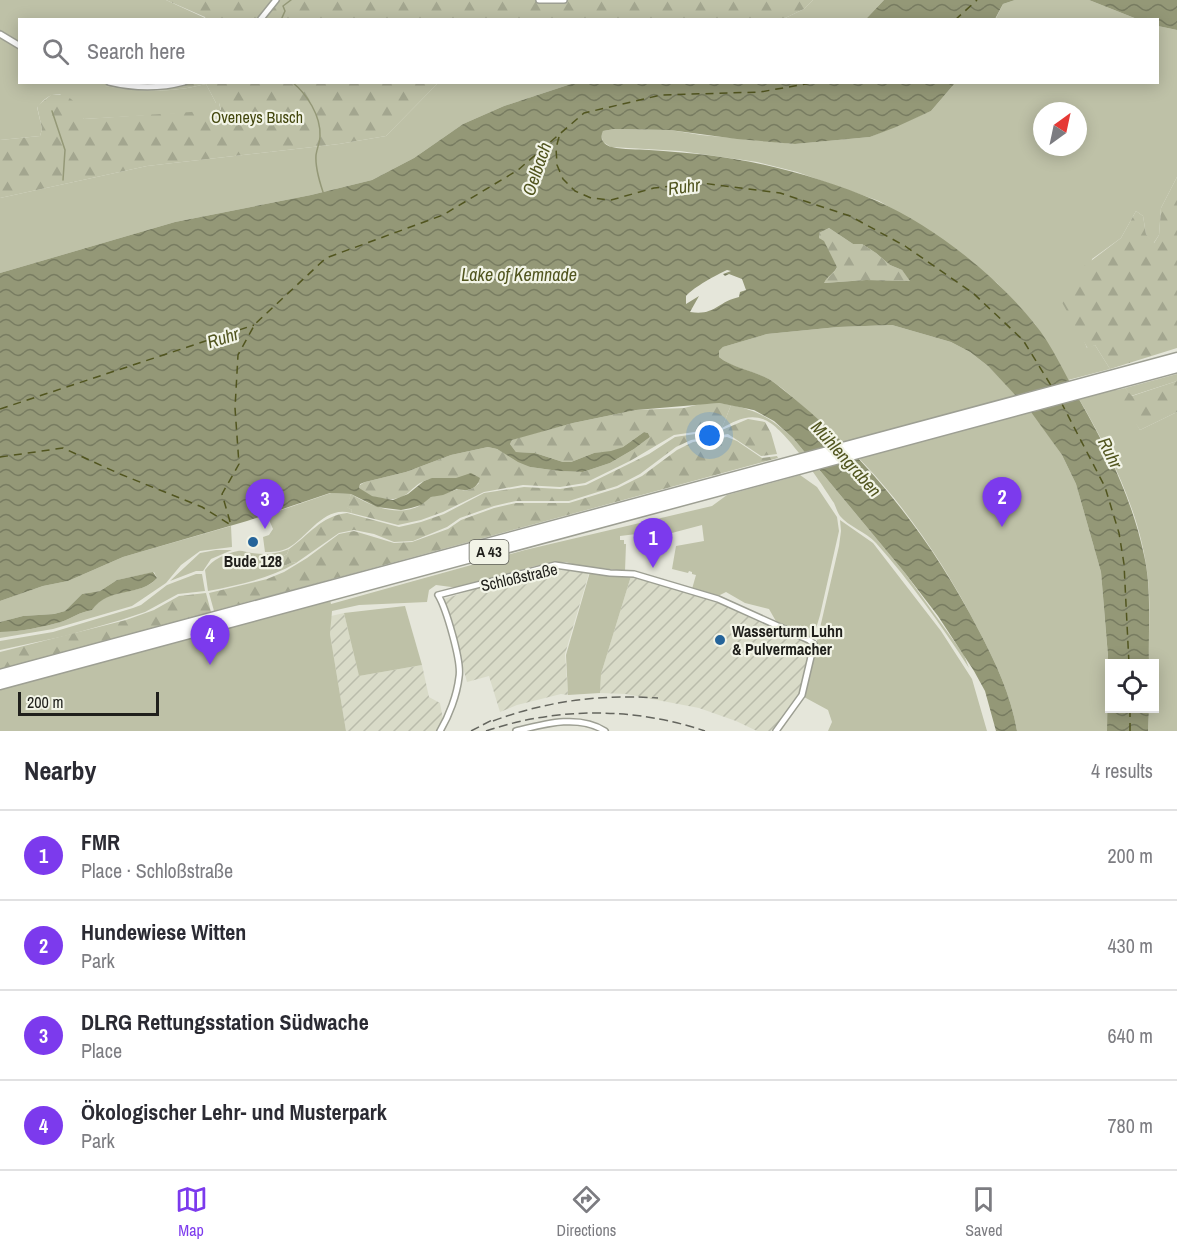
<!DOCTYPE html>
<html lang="en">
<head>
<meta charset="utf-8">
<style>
	body { margin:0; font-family:"Archivo Narrow",sans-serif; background:#f2f2f3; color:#2b2b33 }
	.controls { position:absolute; right:18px; bottom:18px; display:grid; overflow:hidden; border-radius:0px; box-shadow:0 3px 15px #0003 }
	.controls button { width:54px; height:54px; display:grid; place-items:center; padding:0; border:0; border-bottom:2px solid #e1e1e2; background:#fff; color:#2b2b33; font:30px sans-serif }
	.compass { position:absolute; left:1033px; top:102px; width:54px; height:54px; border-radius:50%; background:#fff; box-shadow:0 3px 15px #0003; rotate:33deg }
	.scale { position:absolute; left:18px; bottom:15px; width:141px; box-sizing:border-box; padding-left:6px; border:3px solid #20201c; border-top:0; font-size:16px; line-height:21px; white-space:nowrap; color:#20201c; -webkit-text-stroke:4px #f2f4e7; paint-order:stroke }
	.you { position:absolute; left:710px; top:436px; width:21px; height:21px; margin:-15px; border:4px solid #fff; border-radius:50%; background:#1a73e8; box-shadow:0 0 0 9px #1a73e833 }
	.badge { display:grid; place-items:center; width:39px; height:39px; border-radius:50%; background:#7c3aed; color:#fff; font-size:20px; font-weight:700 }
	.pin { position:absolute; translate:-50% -50px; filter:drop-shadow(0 2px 3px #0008) }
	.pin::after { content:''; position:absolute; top:32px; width:21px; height:18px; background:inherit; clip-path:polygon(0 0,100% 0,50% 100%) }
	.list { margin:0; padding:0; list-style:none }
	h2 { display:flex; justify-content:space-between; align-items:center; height:78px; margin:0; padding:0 24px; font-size:26px }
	h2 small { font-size:20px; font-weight:400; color:#7c7c81 }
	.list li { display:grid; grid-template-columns:39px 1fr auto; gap:18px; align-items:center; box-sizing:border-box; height:90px; padding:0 24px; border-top:2px solid #e1e1e2 }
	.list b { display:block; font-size:22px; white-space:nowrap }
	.list p { margin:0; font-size:20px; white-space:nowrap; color:#7c7c81 }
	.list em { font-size:20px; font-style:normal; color:#7c7c81 }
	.icon { flex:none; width:33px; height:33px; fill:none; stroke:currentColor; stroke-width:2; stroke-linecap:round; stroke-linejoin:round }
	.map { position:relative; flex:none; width:1177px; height:731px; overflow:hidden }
	.search { position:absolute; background:#fff; box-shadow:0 3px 15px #0003; left:18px; right:18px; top:18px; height:66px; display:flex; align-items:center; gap:15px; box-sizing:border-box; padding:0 21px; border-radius:0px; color:#7c7c81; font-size:22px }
	.sheet { height:438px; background:#fff }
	nav { display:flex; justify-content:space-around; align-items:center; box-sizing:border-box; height:84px; border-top:2px solid #e1e1e2; background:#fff; font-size:16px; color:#7c7c81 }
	nav a { display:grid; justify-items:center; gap:3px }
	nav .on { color:#7c3aed }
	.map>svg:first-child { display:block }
	.industrial { fill:url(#industrial-furrows) }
	.green { fill:#bec1a7; fill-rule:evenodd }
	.forest { fill:url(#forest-firs) }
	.water { fill:url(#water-waves); fill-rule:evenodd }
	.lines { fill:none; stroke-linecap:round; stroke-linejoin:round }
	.stream { stroke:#949877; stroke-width:1.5 }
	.ferry { stroke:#51551f; stroke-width:1.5; stroke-dasharray:8 6; stroke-linecap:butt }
	.minor-casing { stroke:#9d9f93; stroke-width:8 }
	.motorway-casing { stroke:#9d9f93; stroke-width:13 }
	.minor { stroke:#fff; stroke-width:5 }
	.motorway { stroke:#fff; stroke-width:10 }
	.rail { stroke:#64655e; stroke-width:1.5; stroke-dasharray:9 4.5; stroke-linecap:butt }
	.poi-dot { fill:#25649a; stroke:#f2f4e7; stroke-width:2 }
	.labels { text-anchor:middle; stroke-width:4.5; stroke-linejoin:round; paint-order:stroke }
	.shield { fill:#f2f4e7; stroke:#5f6059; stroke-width:1.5 }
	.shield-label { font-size:15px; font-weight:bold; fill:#20201c }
	.park-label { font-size:16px; fill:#43470e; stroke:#f2f4e7 }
	.poi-label { font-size:16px; font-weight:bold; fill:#20201c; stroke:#f2f4e7 }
	.street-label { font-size:16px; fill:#20201c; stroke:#f2f4e7 }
	.water-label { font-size:18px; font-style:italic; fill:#51551f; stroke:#f2f4e7 }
</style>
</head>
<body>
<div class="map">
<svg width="1177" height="731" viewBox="0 0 1177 731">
	<defs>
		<pattern id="industrial-furrows" width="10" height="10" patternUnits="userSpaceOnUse" patternTransform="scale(1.5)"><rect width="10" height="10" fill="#d9dbc8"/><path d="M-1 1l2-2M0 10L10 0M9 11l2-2" fill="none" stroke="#babcab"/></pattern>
		<pattern id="forest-firs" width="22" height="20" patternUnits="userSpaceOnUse" patternTransform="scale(1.5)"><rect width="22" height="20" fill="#bec1a7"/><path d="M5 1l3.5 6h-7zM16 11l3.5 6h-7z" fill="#a3a68f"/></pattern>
		<pattern id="water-waves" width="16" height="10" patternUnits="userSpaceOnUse" patternTransform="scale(1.5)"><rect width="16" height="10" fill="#949877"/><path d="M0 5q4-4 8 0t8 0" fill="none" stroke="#787c61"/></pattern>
	</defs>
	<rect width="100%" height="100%" fill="#e5e6da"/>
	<!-- industrial -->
	<g class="industrial">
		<path d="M551 569 589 573 565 654 568 695 561 694 517 705 500 712 489 676 467 682 444 599 500 581Z"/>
		<path d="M631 576 639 577 721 604 809 641 812 645 802 691 797 702 771 731H757L736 721 699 708 626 694 600 693 601 674Z"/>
		<path d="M344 613 359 676 422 665 429 697 440 703 443 720 436 731H346L330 634 331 616Z"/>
	</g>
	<!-- green -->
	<g class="green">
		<path d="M0 0H166L205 18 206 19 20 20V82L105 83V86C141 92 171 93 206 84L216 103H219L221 111 84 119 60 94C48 94 44 100 37 107L42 129 40 136 0 140Z"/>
		<path d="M813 0H884L866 19 781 20 804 9Z"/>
		<path d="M1015 0H1089L1137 19 995 20 1003 4Z"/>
		<path d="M1158 26 1177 30V177L1161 208 1159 235 1153 244 1146 234 1143 216 1136 211 1121 238 1092 259 1083 338 1087 348 1095 345 1110 369 1068 380 1035 324 997 283 930 231 879 201 797 172 757 162 680 151 611 147 603 142 601 134 603 131 614 129 670 130 701 135 795 144 870 137 931 111 955 83 1158 82ZM1042 111H1078V147H1042Z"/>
		<path d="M438 83H574L504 106 463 124 414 158 372 180 311 195 175 222 0 273V198L147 166 339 144 386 136Z"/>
		<path d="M892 325 951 342 970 352 988 366 1032 412 1062 455 1076 484 1101 572 1108 657 1107 731H1017C1011 695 995 661 978 629 939 553 887 478 821 423 806 410 792 395 776 384 759 371 735 370 719 357V351L723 347 767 334 838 327Z"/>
		<path d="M1177 374V381L1131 396 1125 388Z"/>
		<path d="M1116 389 1140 430 1177 412V731H1148L1149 709 1154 708V664L1149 663C1148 636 1151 607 1148 580 1142 516 1111 454 1079 399Z"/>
		<path d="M731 405C759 411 772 419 793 438L905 573 964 655 969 668C941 625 910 581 876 543 866 532 848 526 840 516 837 512 836 507 834 503 822 484 784 427 765 420 749 413 735 421 722 428Z"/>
		<path d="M800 475 817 487 837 517 839 531 820 615 813 639 777 623 769 609 745 603 726 592 718 596 692 589 696 575 692 574V572L689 571 688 573 672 569 676 546 704 541 702 525 668 534 653 532 620 536V540H624V544H626L625 571 575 565 566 562 535 566 459 588 436 585 429 590 427 602 359 605 332 611 330 634 346 731H0V689L330 600 331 604 525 550 712 506 727 495Z"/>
		<path d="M331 493 351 494 347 507 352 510 351 513C324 505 308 537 288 548 280 552 273 552 265 552L263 537 269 535 273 529 267 515Z"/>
		<path d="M840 520 873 543 941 631 972 679 987 731H828L832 722 828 710 804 697 839 546 841 531Z"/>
		<path d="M231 526 232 547 200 551 181 565 166 583 132 606 53 629 0 638V632C18 632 44 627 61 622 72 618 80 612 92 610 109 585 142 597 157 578L154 572 117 580 100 591 82 594 65 611 54 614 23 616 0 622V601L43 586 68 581 123 557Z"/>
		<path d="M289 549 287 554 277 560V564L284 566 293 562 296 563C269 579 238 585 208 591L205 570C212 560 226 553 238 551 242 550 247 553 252 553 265 555 277 554 289 549Z"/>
		<path d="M216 550H232L211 559 203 571H196L170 581 200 553Z"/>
		<path d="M590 572 631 576 601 674 600 693 568 695 566 655Z"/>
		<path d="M196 574H202L205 591 178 594 145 612 121 620 65 636 0 650V641L53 632 133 608 141 605 167 585Z"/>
		<path d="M405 606 422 665 359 676 344 613Z"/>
	</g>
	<!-- forest -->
	<g class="forest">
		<path d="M166 0H813L804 9 781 20H206L205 17Z"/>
		<path d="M105 83H438L386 136 339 144 147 166 0 198V140L40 136 42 129 37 106 51 95C70 92 77 103 84 119L221 110 219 103H216L206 84C170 93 141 92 104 86Z"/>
		<path d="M1177 177V348L1110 369 1095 345 1088 349 1059 297 1066 284 1079 270 1121 238 1136 211 1143 216 1146 234 1154 243 1159 235 1161 208Z"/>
		<path d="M829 228 853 244H862L876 253 890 265 902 270 911 281 866 280 823 283C827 277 835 273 837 267L819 238V233Z"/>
		<path d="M1177 381V412L1140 430 1113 391 1125 388 1132 396Z"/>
		<path d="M719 403 731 405 722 428 674 435 630 461 585 483 560 487 523 485 484 492 443 512 421 520 398 525 351 513 352 510 346 507 351 494C371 506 396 517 419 506 423 503 426 499 431 497 439 494 449 493 458 489 467 492 472 490 479 483 464 480 447 476 431 479 408 483 412 504 380 498 372 497 364 494 359 488L360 485 365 482 406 472 451 455 488 447 497 449 530 467 559 471 583 472 610 463 634 449 650 437 648 433 644 432 623 447 611 452 594 453 571 462H563L535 453 516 452 510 444 512 440 520 437 573 423 636 410 684 408 700 404Z"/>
		<path d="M748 419 765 422 771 433 777 454 761 456 728 434 691 440 676 447 640 474 617 486 569 501H516L494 506 460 518 447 527 413 541 394 542 374 534 354 530 339 533 296 563 293 562 284 566 277 564V560L287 554 289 549C309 535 321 516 347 513L399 527 421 522 444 514 484 493 524 487 560 489 586 485 649 454 675 437 722 430Z"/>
		<path d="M727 437 737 441 762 458 777 456 778 458 214 611 209 593 267 579 284 572 307 558 339 534 354 531 394 543 412 542 448 529 461 520 494 508 516 503H569L618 488 642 476 677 450 693 442Z"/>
		<path d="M206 593 211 612 0 669V652L126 620 154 610 179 596Z"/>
	</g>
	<!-- water -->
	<g class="water">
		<path d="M884 0H1015L1003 4 995 19H866Z"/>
		<path d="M1089 0H1177V30L1158 26V20L1137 19Z"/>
		<path d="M574 83H955L931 111 896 127 870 137 795 144 737 139 670 130 614 129 603 131C599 139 604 145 612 147 624 150 637 149 649 150 668 151 688 153 707 155 766 162 823 178 877 201 934 226 995 275 1034 323 1053 346 1065 375 1080 401 1108 450 1132 499 1144 555 1152 590 1148 628 1149 663L1110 664V708L1149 709 1148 731H1107L1108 656 1101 572 1076 484 1062 455 1031 412 988 366 970 352 951 342 892 325 838 327 767 334 723 347 719 351V357C735 370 758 370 776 384 861 449 929 534 978 629 995 661 1011 695 1017 731H996L985 691 974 671 938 616 905 573 793 438 774 421 754 410 719 403 636 410 573 423 512 440 510 444 516 452 535 453 563 462H571L594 453 611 451 623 447 644 432 648 433 650 437 634 449 610 463 583 472 559 471 530 467 518 462 497 449 488 447 451 455 406 472 365 482 360 484 359 488 372 496 393 500 408 494 424 481 432 478H456L471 473 480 478C477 489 468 492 457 489L443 495 431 497 421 505 411 508 401 510 377 507 351 494 330 493 247 521 123 557 68 581 43 586 0 601V273L175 222 311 195 372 180 414 158 463 124 504 106ZM829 228 853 244H862L876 253 890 265 902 270 910 281 866 280 824 283C827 276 835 273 837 267L824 241 819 238V233ZM727 270 731 271 723 274 725 276 729 274 742 279 746 290 740 292 739 297C717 302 715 316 690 312L699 296 686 304V296C694 287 716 275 727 270Z"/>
		<path d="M153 572 157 578C141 597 109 586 92 610 80 612 72 618 61 622 44 627 18 632 0 632V622L23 616 54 614 65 611 82 594 100 591 117 580Z"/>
	</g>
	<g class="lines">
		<!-- stream -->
		<g class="stream">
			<path d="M281 20 285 11 283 6 291 0"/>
			<path d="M292 82C307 94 321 116 320 136 320 142 317 148 316 155 315 167 319 180 323 192"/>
			<path d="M52 111 65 150 63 180"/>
		</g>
		<!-- ferry -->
		<g class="ferry">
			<path d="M955 20 977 0"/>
			<path d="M559 137 556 148 557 165 563 179 575 191 591 198 611 200 654 188 702 183 780 193 850 216 905 246 973 293 1023 340 1052 387"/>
			<path d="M1061 402 1105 487 1119 533 1124 564 1129 664"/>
			<path d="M0 409 254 325"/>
			<path d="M0 457 63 448 120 474 202 507 231 525 222 494 239 464 235 408 238 355 255 324 326 258 443 215 518 170 584 113 661 95 760 92 817 82"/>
			<path d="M1130 731V708"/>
		</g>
		<!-- minor casing -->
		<g class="minor-casing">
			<g id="minor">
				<path d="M539 0H564"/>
				<path d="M260 20 276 0"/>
				<path d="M0 34 20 46"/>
				<path d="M109 82C134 88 158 89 184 82"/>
				<path d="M440 731C449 716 457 695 459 677 462 662 446 608 438 595L555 565 610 573 634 574 718 599 809 640 814 644 802 695 776 731"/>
				<path d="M516 731C544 724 579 714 605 731"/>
			</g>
		</g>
		<!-- motorway casing -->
		<g class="motorway-casing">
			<g id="motorway">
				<path d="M0 675 1177 358"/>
				<path d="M0 684 1177 367"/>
			</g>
		</g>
		<!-- minor -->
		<use href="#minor" class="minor"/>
		<!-- motorway -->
		<use href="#motorway" class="motorway"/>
		<!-- rail -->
		<g class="rail">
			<path d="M493 721C546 701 601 694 658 698"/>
			<path d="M471 731 492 720"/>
			<path d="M486 731C557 707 634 707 705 731"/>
		</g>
	</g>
	<!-- markers -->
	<g class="poi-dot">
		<circle cx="253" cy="542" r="6"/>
		<circle cx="720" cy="640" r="6"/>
	</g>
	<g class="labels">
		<!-- shield labels -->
		<rect class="shield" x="469.5" y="540" width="39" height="24" rx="4.5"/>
		<g class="shield-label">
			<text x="489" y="557">A 43</text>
		</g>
		<!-- park labels -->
		<g class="park-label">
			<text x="257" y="123">Oveneys Busch</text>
		</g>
		<!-- poi labels -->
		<g class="poi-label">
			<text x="253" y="567">Bude 128</text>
			<text x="732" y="637" text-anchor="start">Wasserturm Luhn<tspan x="732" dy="18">&amp; Pulvermacher</tspan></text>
		</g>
		<!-- street labels -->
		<g class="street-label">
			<text transform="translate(519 577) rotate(-13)" y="6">Schloßstraße</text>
		</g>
		<!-- water labels -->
		<g class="water-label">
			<text transform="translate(537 169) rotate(-71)" y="6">Oelbach</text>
			<text transform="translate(684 187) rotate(-7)" y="6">Ruhr</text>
			<text x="519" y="281">Lake of Kemnade</text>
			<text transform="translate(223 338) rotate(-17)" y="6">Ruhr</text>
			<text transform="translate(1110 453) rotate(64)" y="6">Ruhr</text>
			<text transform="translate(846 459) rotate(48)" y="6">Mühlengraben</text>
		</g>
	</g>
</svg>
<div class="controls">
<button><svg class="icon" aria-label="locate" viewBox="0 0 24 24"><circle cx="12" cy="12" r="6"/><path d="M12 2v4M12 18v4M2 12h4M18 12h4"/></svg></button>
</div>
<svg class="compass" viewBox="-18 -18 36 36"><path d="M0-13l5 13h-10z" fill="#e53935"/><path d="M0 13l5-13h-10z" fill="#7c7c81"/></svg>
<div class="scale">200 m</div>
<div class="you"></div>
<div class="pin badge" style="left:653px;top:568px">1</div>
<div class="pin badge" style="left:1002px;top:527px">2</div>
<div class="pin badge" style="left:265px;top:529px">3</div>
<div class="pin badge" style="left:210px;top:665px">4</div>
<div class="search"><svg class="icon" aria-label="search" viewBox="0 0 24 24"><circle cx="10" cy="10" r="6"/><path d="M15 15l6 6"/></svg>Search here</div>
</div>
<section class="sheet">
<h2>Nearby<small>4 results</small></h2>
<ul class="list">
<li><span class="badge">1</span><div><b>FMR</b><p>Place · Schloßstraße</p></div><em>200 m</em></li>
<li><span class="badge">2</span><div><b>Hundewiese Witten</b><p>Park</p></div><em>430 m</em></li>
<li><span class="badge">3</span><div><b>DLRG Rettungsstation Südwache</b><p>Place</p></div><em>640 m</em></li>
<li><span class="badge">4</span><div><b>Ökologischer Lehr- und Musterpark</b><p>Park</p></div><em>780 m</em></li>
</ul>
</section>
<nav>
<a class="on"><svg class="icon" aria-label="map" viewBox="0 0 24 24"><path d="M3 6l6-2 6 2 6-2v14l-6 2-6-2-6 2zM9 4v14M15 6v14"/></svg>Map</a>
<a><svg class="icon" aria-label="directions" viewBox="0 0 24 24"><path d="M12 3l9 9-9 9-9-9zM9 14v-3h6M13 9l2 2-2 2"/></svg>Directions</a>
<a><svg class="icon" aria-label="saved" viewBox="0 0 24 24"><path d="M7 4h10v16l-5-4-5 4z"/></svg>Saved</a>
</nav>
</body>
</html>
